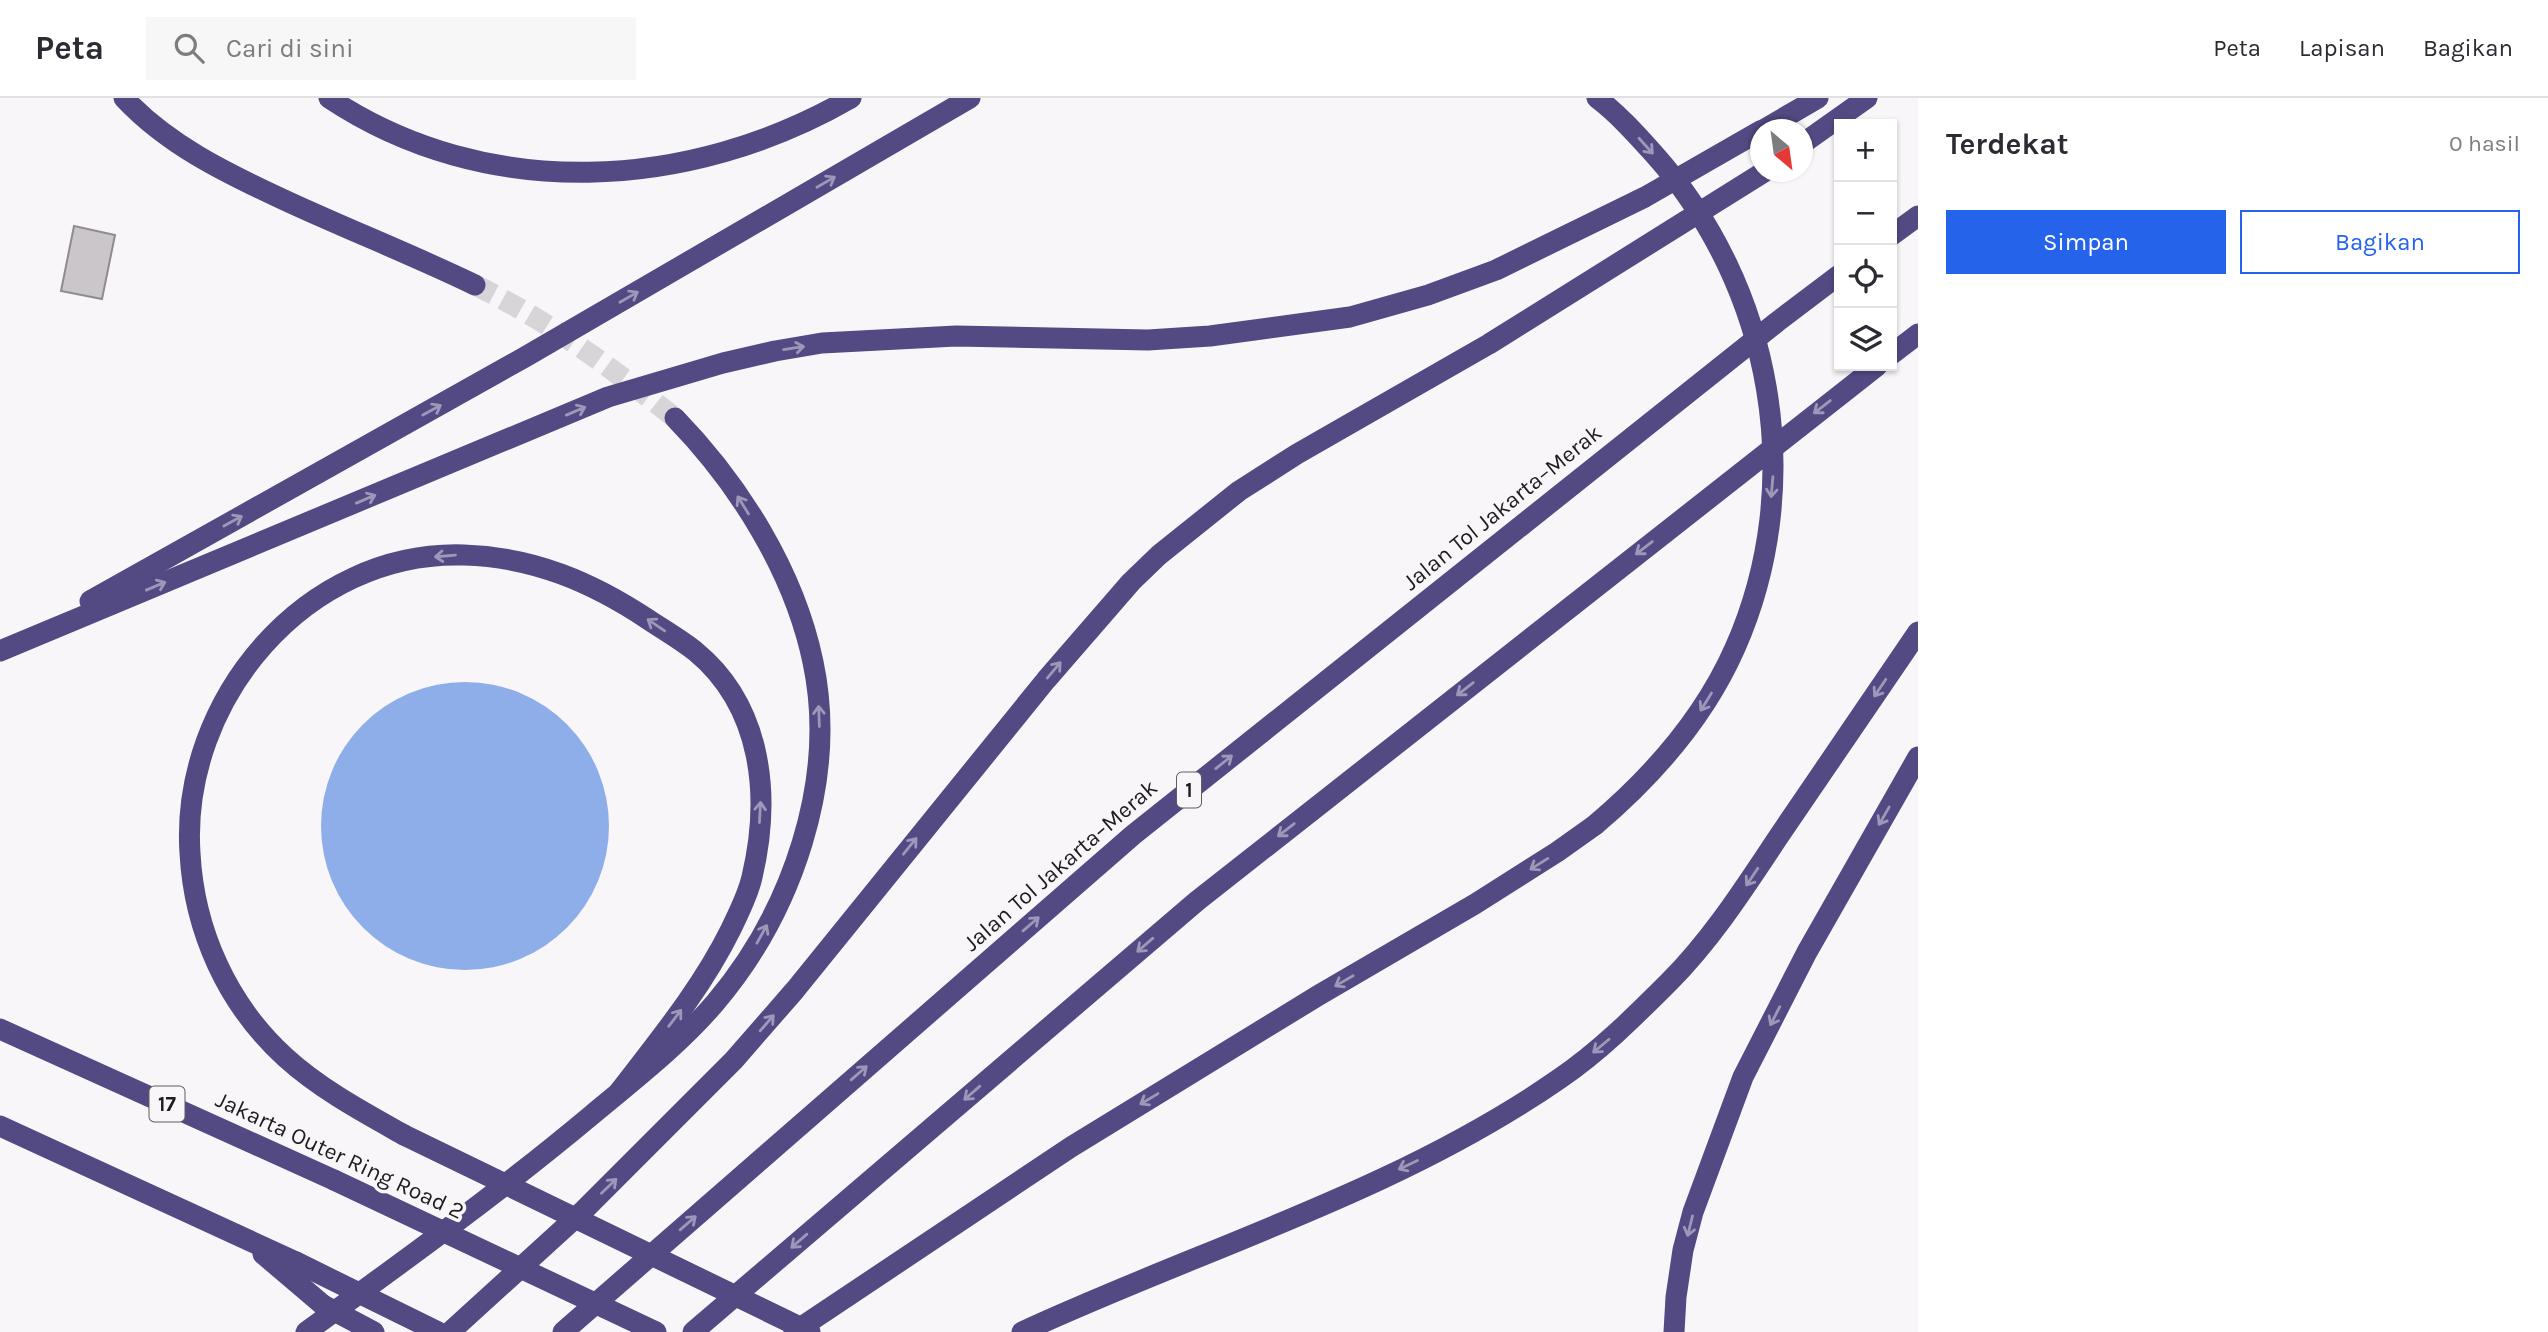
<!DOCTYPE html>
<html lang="id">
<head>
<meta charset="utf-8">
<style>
	body { margin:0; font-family:Karla,sans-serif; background:#f7f7f7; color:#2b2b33 }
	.controls { position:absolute; right:21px; top:21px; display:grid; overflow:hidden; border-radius:0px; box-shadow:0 2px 5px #0004 }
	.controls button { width:63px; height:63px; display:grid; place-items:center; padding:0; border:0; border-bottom:2px solid #e1e1e2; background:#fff; color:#2b2b33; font:35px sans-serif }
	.compass { position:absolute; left:1750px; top:21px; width:63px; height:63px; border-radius:50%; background:#fff; box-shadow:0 2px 5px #0004; rotate:151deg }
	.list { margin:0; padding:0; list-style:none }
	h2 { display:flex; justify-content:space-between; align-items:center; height:91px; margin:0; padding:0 28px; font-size:30px }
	h2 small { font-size:23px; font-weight:400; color:#7c7c81 }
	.actions { display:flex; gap:14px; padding:21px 28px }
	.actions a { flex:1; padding:16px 0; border:2px solid #2563eb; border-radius:0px; text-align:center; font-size:24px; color:#2563eb }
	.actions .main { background:#2563eb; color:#fff }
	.icon { flex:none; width:38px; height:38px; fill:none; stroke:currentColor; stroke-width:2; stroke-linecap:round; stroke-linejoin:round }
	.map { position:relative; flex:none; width:1918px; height:1234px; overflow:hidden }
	header { display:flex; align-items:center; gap:42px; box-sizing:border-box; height:98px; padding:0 35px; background:#fff; border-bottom:2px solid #e1e1e2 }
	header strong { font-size:33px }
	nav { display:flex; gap:38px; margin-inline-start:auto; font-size:24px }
	.search { width:490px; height:63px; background:#f7f7f7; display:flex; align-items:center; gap:18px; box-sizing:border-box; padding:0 24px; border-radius:0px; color:#7c7c81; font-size:26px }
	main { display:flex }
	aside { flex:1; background:#fff }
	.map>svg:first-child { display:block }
	.water { fill:#8eaee9 }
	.building { fill:#cbc6c9; stroke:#908c8e; stroke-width:2 }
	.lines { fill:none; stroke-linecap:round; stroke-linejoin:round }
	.motorway-tunnel { stroke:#d8d5d9; stroke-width:21; stroke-dasharray:21 10; stroke-linecap:butt }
	.motorway { stroke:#534a83; stroke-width:21 }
	.motorway-bridge { stroke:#534a83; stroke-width:21 }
	.oneway { stroke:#9e97b9 }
	.labels { text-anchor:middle; stroke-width:7; stroke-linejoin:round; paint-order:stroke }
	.shield { fill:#f9f6fa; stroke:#605d60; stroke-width:2 }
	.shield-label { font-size:21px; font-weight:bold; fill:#1e1c1e }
	.street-label { font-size:23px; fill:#1e1c1e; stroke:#f9f6fa }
</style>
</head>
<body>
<header>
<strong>Peta</strong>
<div class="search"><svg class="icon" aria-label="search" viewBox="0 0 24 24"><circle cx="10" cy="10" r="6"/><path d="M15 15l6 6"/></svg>Cari di sini</div>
<nav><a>Peta</a><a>Lapisan</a><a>Bagikan</a></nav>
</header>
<main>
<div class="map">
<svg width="1918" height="1234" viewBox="0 0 1918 1234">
	<rect width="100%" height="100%" fill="#f9f6fa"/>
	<!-- water -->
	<circle class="water" cx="465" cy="728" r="144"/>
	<!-- building -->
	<path class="building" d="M74 128 115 137 102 201 61 193Z"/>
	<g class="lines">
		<!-- motorway-tunnel -->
		<path class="motorway-tunnel" d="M475 187C549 223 610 269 675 320"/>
		<!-- motorway -->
		<g class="motorway">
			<path d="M124 0C167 46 224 74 280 100 344 130 411 156 475 187"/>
			<path d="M329 0C487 105 690 93 851 0"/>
			<path d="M1763 32 1818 0"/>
			<path d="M1802 46 1867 0"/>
			<path d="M1892 137 1918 118"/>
			<path d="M1892 256 1918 236"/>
			<path d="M90 503 525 259 970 0"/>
			<path d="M0 553 608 299 723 265 775 253 822 245 956 238 1148 242 1210 238 1350 219 1428 197 1496 172 1645 99 1760 33"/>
			<path d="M0 931 334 1082"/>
			<path d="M0 1028 296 1164"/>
			<path d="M404 1037C363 1014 320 991 285 959 227 906 194 832 190 755 180 602 306 452 464 457 533 459 592 484 649 522 664 532 681 542 695 553 763 609 771 699 752 779 748 797 739 814 731 831 702 890 659 942 619 994"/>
			<path d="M263 1156 323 1207"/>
			<path d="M306 1234C403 1164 501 1093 593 1016 635 981 679 947 715 905 792 814 838 682 813 564 794 473 739 386 675 320"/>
			<path d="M450 1234 584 1112 734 962 795 892 1046 582 1131 484 1159 457 1239 393 1297 356 1489 246 1764 74"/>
			<path d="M563 1234 1133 737 1777 224 1839 177"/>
			<path d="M693 1234 1197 803 1877 268"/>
			<path d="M794 1234 1071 1049 1319 897 1475 806 1557 754 1595 727"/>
			<path d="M1022 1234C1201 1151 1396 1094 1559 981 1599 954 1635 918 1669 884 1712 841 1745 789 1779 738 1825 670 1872 602 1918 534"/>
			<path d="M1674 1234 1676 1199 1683 1152 1693 1114 1743 979 1807 854 1918 659"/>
		</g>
		<!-- motorway-bridge -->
		<g class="motorway-bridge">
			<path d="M1595 727C1653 678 1704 620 1735 550 1808 385 1773 189 1654 56 1636 36 1618 16 1597 0"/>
			<path d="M404 1037 810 1234"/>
			<path d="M334 1082 656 1234"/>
			<path d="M296 1164 438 1234"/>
			<path d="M323 1207 374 1234"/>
		</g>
	</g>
	<!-- one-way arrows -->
	<defs><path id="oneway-shaft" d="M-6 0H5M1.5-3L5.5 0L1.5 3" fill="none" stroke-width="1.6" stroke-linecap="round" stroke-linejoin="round" transform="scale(1.75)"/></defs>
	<g class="oneway">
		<use href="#oneway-shaft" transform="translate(1646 48) rotate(48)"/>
		<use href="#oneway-shaft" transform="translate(826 84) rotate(-30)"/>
		<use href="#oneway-shaft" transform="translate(629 199) rotate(-30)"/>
		<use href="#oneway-shaft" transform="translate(794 250) rotate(-9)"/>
		<use href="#oneway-shaft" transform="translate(1822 309) rotate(142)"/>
		<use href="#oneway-shaft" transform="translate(432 312) rotate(-29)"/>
		<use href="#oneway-shaft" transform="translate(576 313) rotate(-23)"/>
		<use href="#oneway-shaft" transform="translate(1772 389) rotate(95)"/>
		<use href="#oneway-shaft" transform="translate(366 401) rotate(-23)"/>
		<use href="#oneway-shaft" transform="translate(743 407) rotate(-122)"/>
		<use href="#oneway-shaft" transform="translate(233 423) rotate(-29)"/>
		<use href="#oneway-shaft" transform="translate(1644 450) rotate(142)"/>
		<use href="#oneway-shaft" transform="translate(445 458) rotate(175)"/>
		<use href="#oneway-shaft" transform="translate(156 488) rotate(-23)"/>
		<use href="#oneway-shaft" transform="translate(656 527) rotate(-146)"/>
		<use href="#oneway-shaft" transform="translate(1054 572) rotate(-50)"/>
		<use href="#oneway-shaft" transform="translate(1880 590) rotate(124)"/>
		<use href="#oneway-shaft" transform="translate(1465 591) rotate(142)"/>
		<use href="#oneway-shaft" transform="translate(1706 604) rotate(122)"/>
		<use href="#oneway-shaft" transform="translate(819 618) rotate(-92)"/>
		<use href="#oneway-shaft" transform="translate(1224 664) rotate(-39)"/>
		<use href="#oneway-shaft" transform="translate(760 714) rotate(-87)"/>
		<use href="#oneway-shaft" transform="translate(1884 718) rotate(120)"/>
		<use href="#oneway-shaft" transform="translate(1286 732) rotate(142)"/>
		<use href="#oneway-shaft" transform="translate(910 748) rotate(-51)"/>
		<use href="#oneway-shaft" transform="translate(1539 766) rotate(148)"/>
		<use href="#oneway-shaft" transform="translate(1752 779) rotate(124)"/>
		<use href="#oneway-shaft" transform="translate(1031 826) rotate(-41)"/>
		<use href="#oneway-shaft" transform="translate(762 836) rotate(-61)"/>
		<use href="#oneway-shaft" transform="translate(1145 847) rotate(139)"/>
		<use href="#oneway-shaft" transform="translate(1344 883) rotate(150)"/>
		<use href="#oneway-shaft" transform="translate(1775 918) rotate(117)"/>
		<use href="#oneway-shaft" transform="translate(675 920) rotate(-53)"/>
		<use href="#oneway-shaft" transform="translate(767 925) rotate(-49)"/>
		<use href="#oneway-shaft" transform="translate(1601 948) rotate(140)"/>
		<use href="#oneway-shaft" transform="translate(859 975) rotate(-41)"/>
		<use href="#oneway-shaft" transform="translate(972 995) rotate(139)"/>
		<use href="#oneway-shaft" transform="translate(1149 1001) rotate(149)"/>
		<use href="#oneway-shaft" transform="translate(1408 1067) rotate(155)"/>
		<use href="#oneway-shaft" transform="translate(609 1088) rotate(-44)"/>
		<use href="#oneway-shaft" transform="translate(688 1125) rotate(-41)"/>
		<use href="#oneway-shaft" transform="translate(1690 1128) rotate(104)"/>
		<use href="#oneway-shaft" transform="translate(799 1143) rotate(139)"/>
	</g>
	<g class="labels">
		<!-- shield labels -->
		<g class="shield">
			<rect x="1177" y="674.5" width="24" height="35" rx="5"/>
			<rect x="149.5" y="988.5" width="35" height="35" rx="5"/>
		</g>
		<g class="shield-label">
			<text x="1189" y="699">1</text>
			<text x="167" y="1013">17</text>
		</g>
		<!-- street labels -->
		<g class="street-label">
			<text transform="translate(1502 409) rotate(-39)" y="8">Jalan Tol Jakarta–Merak</text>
			<text transform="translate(1060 767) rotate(-41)" y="8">Jalan Tol Jakarta–Merak</text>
			<text transform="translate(340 1057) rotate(25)" y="8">Jakarta Outer Ring Road 2</text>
		</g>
	</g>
</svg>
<div class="controls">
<button>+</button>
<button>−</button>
<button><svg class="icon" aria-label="locate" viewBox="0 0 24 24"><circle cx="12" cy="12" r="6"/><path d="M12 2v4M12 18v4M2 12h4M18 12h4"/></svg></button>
<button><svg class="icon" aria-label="layers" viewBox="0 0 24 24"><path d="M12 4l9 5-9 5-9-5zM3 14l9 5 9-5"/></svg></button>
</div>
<svg class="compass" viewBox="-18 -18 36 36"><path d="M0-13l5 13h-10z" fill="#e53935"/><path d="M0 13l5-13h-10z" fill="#7c7c81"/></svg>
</div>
<aside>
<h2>Terdekat<small>0 hasil</small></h2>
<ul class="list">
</ul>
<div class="actions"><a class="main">Simpan</a><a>Bagikan</a></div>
</aside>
</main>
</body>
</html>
